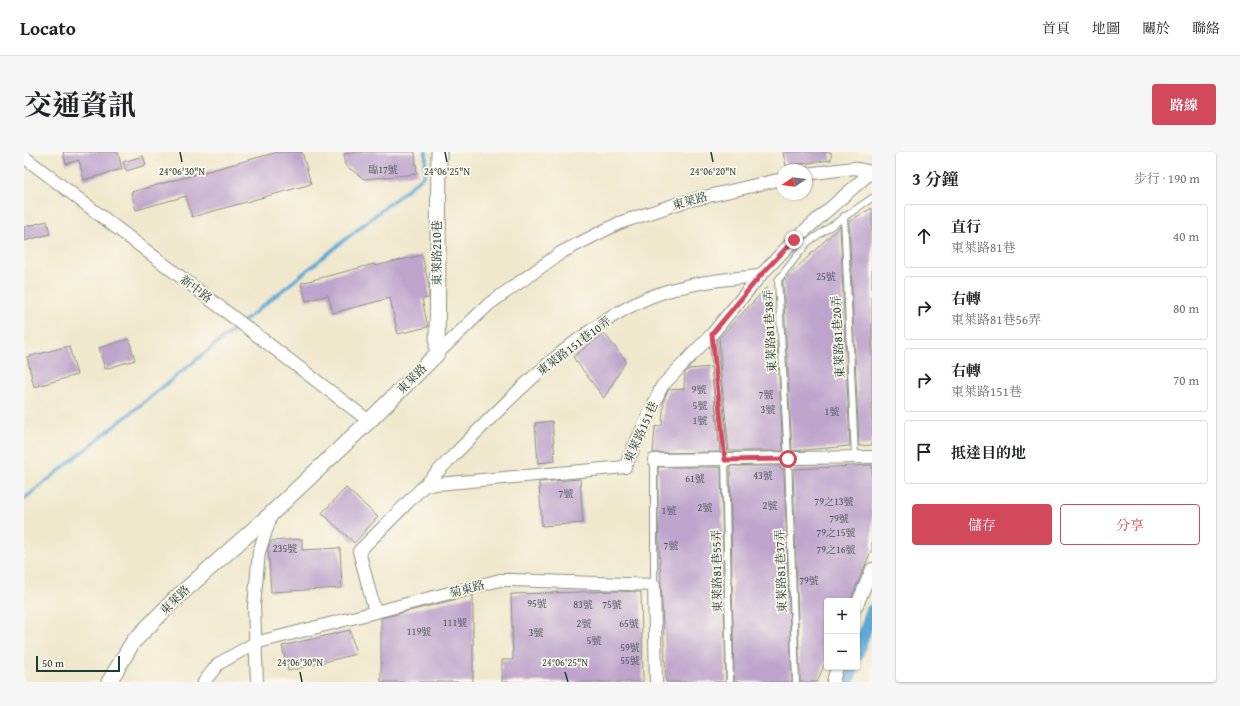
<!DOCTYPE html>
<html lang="zh-TW">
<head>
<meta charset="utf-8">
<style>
	body { margin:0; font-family:"Gentium Book Plus","Noto Serif TC",serif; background:#f6f6f6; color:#202124 }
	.controls { position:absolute; right:12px; bottom:12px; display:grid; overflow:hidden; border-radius:4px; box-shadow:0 1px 3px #0004 }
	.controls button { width:36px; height:36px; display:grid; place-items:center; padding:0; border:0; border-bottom:1px solid #e0e0e0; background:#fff; color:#202124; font:20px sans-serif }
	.compass { position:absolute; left:752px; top:12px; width:36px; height:36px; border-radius:50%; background:#fff; box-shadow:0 1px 3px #0004; rotate:257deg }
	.scale { position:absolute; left:12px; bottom:10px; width:84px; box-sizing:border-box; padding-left:4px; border:2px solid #1f3d34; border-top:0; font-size:11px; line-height:14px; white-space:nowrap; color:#1f3d34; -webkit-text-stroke:3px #fbf7ec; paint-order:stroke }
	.stop { position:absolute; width:12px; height:12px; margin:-9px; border:3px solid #d1495b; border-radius:50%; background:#fff }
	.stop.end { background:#d1495b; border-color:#fff; box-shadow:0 1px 4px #0008 }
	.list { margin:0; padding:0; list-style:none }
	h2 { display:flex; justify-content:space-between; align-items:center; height:52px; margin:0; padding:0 16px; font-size:17px }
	h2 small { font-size:13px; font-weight:400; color:#757577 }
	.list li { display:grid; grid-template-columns:26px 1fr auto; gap:12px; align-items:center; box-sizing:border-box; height:64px; margin:0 8px 8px; padding:0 8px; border:1px solid #e0e0e0; border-radius:4px }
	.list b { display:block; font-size:15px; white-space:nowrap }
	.list p { margin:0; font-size:13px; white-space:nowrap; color:#757577 }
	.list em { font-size:13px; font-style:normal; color:#757577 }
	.actions { display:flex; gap:8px; padding:12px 16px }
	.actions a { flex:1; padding:9px 0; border:1px solid #d1495b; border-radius:4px; text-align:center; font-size:14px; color:#d1495b }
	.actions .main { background:#d1495b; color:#fff }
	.icon { flex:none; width:22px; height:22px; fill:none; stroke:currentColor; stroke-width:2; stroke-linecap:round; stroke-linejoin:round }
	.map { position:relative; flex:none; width:848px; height:530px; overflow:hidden; border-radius:4px }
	header { display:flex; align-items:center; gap:24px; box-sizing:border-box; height:56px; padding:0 20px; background:#fff; border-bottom:1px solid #e0e0e0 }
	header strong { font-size:19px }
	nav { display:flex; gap:22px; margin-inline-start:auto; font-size:14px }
	.intro { display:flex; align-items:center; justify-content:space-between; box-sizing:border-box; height:96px; padding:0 24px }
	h1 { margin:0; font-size:28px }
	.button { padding:10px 18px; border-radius:4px; background:#d1495b; color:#fff; font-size:14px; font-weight:700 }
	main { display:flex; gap:24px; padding:0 24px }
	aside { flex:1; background:#fff; border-radius:4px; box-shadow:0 1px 3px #0004 }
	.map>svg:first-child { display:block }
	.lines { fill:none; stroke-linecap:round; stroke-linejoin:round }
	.stream { stroke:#5ea8d6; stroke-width:3.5 }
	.canal { stroke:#5ea8d6; stroke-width:12 }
	.building { fill:#bea4cc }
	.service-casing { stroke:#889280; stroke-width:8 }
	.minor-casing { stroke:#889280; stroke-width:14 }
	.tertiary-casing { stroke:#889280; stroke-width:17 }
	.service { stroke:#fff; stroke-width:6 }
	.minor { stroke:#fff; stroke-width:12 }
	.tertiary { stroke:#fff; stroke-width:15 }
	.route { stroke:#d1495b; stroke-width:5 }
	.ticks { fill:none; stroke:#1f3d34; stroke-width:1.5 }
	.labels { text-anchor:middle; stroke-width:3.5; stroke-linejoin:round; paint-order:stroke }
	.number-label { font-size:10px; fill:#47575a }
	.street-label { font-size:12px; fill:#1f3d34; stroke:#fbf7ec }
	.ticks-label { font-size:10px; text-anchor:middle; fill:#1f3d34; stroke:#fbf7ec; stroke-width:3.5; stroke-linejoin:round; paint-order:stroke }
</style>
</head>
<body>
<header>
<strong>Locato</strong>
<nav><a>首頁</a><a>地圖</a><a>關於</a><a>聯絡</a></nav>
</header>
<div class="intro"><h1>交通資訊</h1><a class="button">路線</a></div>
<main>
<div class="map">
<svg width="848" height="530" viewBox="0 0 848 530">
	<rect width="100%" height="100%" fill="#fbf7ec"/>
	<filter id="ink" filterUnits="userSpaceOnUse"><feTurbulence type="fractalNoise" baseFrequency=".025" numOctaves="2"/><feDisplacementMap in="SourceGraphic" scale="8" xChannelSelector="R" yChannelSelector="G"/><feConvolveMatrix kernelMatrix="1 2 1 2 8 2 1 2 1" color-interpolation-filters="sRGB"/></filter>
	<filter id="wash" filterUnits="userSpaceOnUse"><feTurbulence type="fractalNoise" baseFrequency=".012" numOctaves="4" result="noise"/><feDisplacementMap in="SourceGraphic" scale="16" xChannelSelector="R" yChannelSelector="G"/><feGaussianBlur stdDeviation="0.9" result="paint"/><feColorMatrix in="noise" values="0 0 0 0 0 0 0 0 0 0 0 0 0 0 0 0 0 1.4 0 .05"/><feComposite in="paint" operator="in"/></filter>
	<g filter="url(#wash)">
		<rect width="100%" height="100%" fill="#f0e8cd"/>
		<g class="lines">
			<!-- stream -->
			<path class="stream" d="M0 347 401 23 402 0"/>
			<!-- canal -->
			<g class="canal">
				<path d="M833 503 848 458"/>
				<path d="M825 530 829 515"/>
			</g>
		</g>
		<g id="blocks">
			<!-- building -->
			<g class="building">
				<path d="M39 0H94L98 17 60 28 55 8 42 12Z"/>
				<path d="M254 0H278L287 32 168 65 162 44 112 58 107 40Z"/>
				<path d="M335 0H391L393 22 340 27 321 13 320 2Z"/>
				<path d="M759 0H807V8L762 14Z"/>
				<path d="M119 4 122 13 102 19 99 10Z"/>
				<path d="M848 56V293L835 294 825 69Z"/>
				<path d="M23 69 26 82 0 89V75Z"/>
				<path d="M816 74 826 294 768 299 759 129Z"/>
				<path d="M398 103 405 134V146L398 147 404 175 374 182 366 146 309 161 304 143 282 149 277 131 350 112 351 114Z"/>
				<path d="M743 135 747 189H753L759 299H705L696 214H697L695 186Z"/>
				<path d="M580 181 602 209 580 246 549 205Z"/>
				<path d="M105 187 111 208 81 217 75 196Z"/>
				<path d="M45 194 53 223 10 235 3 205Z"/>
				<path d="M687 215 696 300 629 301 631 275 638 273 640 247 644 238 660 237 661 220 665 217Z"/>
				<path d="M528 269 531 309 514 311 511 271Z"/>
				<path d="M848 313V397L826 449H803V506L793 530H776L769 317Z"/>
				<path d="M706 314H756L757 317H760L768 530H710Z"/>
				<path d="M634 315H697L702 530H642L634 371Z"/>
				<path d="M556 327 559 371 518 374 515 330Z"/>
				<path d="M322 336 354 365 330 391 298 361Z"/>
				<path d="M278 387V398L316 396 318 436 247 440 244 396 247 389Z"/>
				<path d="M595 439 617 440 619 530H478V508H489L487 442Z"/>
				<path d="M449 443V530H357V466Z"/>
				<path d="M326 478 332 502 264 519 258 494Z"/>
			</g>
		</g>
	</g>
	<g filter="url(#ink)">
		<use href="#blocks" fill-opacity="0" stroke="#889280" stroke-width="1"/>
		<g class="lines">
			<!-- service casing -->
			<g class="service-casing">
				<g id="service">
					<path d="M820 64 831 305"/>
					<path d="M688 182 701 308 706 530"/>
					<path d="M630 308V433"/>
					<path d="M772 530 764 307 754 128 784 90 848 46"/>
				</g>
			</g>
			<!-- minor casing -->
			<g class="minor-casing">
				<g id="minor">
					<path d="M0 5 345 269"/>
					<path d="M782 22 830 16 848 20"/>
					<path d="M413 202 465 152 538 100 595 71 659 50 758 27"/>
					<path d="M630 308 848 305"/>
					<path d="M402 333 601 315 638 234 688 182 736 124 770 88 846 21"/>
					<path d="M833 453 848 417"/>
					<path d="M351 460 335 399C367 368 398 336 429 304 484 248 552 176 626 145 661 131 699 127 736 124"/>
					<path d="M180 530 194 512 231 491 476 428H487L630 433 632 530"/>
					<path d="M233 530 230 454 235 400 248 361"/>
					<path d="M809 530 813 515"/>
				</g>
			</g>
			<!-- tertiary casing -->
			<g class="tertiary-casing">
				<path id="tertiary" d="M85 530 109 490 151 447 248 361 345 269 413 202 415 0"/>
			</g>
			<!-- service -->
			<use href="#service" class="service"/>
			<!-- minor -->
			<use href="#minor" class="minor"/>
			<!-- tertiary -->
			<use href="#tertiary" class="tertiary"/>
		</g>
	</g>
	<g class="lines" filter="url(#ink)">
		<!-- route -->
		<path class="route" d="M764 307 701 308 688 182 736 124 770 88"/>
	</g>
	<!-- ticks -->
	<path class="ticks" d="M156 0 158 10M421 0 423 10M687 0 689 10M276 520 278 530M541 520 544 530"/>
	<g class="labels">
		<!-- number labels -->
		<g class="number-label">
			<text x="359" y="21">臨17號</text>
			<text x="802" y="128">25號</text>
			<text x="675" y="241">9號</text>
			<text x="742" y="246">7號</text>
			<text x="676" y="257">5號</text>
			<text x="744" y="261">3號</text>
			<text x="808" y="263">1號</text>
			<text x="676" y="272">1號</text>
			<text x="739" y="327">43號</text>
			<text x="671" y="330">61號</text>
			<text x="542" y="345">7號</text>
			<text x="810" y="353">79之13號</text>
			<text x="746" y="357">2號</text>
			<text x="681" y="359">2號</text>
			<text x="645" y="362">1號</text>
			<text x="815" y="370">79號</text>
			<text x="812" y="384">79之15號</text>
			<text x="647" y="397">7號</text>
			<text x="261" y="400">235號</text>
			<text x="812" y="401">79之16號</text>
			<text x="785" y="432">79號</text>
			<text x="513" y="455">95號</text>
			<text x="559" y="456">83號</text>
			<text x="588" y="456">75號</text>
			<text x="431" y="474">111號</text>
			<text x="560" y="475">2號</text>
			<text x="605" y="475">65號</text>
			<text x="395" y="483">119號</text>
			<text x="512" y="484">3號</text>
			<text x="570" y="492">5號</text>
			<text x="606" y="499">59號</text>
			<text x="606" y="512">55號</text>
		</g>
		<!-- street labels -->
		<g class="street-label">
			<text transform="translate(666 49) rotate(-16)" y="4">東萊路</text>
			<text transform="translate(413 101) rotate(-90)" y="4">東萊路210巷</text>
			<text transform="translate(172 137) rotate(37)" y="4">新中路</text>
			<text transform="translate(746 179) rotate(-93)" y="4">東萊路81巷38弄</text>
			<text transform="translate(814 185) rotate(-93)" y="4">東萊路81巷20弄</text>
			<text transform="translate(550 194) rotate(-37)" y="4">東萊路151巷10弄</text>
			<text transform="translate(388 227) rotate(-45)" y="4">東萊路</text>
			<text transform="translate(617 280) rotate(-66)" y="4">東萊路151巷</text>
			<text transform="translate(693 419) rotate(-91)" y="4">東萊路81巷55弄</text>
			<text transform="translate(757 419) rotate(-92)" y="4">東萊路81巷37弄</text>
			<text transform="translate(443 437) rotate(-15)" y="4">菊東路</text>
			<text transform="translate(151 448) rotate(-44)" y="4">東萊路</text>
		</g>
	</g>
	<g class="ticks-label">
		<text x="158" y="23">24°06'30"N</text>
		<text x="423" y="23">24°06'25"N</text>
		<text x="689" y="23">24°06'20"N</text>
		<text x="276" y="514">24°06'30"N</text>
		<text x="541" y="514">24°06'25"N</text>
	</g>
</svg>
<div class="controls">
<button>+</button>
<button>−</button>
</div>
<svg class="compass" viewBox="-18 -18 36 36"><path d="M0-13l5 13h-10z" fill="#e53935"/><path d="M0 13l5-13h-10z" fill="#757577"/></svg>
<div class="scale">50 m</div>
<div class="stop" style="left:764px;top:307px"></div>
<div class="stop end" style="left:770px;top:88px"></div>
</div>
<aside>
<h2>3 分鐘<small>步行 · 190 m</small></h2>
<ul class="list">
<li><svg class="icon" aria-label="ahead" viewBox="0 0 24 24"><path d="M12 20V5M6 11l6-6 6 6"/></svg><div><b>直行</b><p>東萊路81巷</p></div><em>40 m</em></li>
<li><svg class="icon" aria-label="right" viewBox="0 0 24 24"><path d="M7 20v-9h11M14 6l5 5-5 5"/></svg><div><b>右轉</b><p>東萊路81巷56弄</p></div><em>80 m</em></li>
<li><svg class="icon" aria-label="right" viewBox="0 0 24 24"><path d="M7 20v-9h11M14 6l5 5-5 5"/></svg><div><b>右轉</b><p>東萊路151巷</p></div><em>70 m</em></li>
<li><svg class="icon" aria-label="arrive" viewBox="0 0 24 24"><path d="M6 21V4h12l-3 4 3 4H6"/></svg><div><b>抵達目的地</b></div></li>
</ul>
<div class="actions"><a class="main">儲存</a><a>分享</a></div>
</aside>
</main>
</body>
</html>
